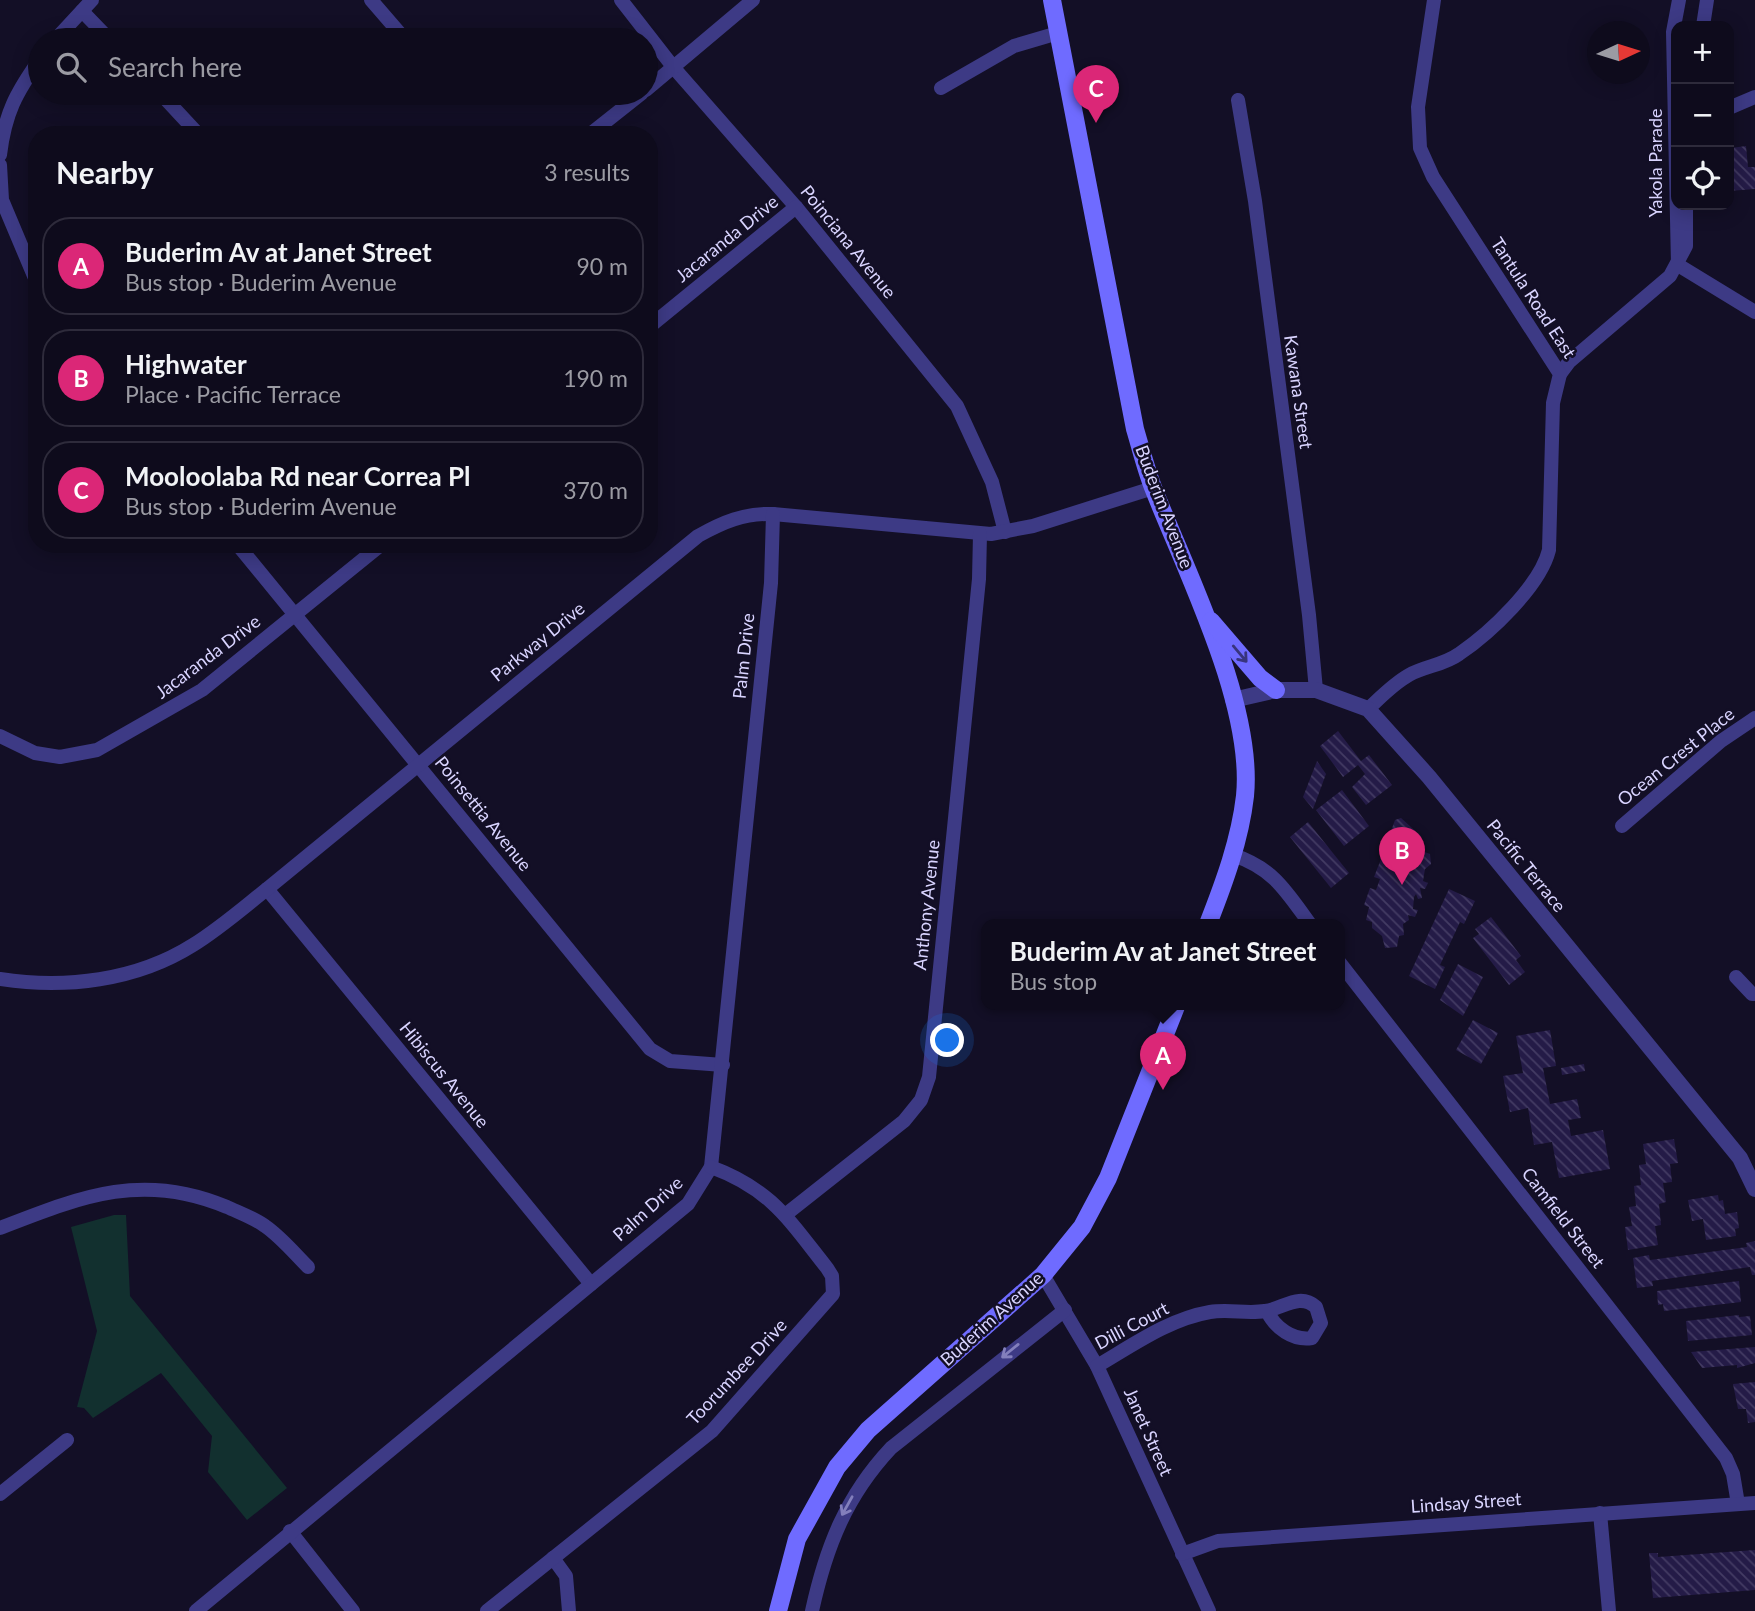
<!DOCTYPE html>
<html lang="en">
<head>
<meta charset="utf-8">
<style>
	body { margin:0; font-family:Lato,sans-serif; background:#171425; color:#f1f3f6 }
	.controls { position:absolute; right:21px; top:21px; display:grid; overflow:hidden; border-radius:14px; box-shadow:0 4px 18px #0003 }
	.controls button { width:63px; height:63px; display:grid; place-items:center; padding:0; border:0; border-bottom:2px solid #2e2b3b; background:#0e0b1c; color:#f1f3f6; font:35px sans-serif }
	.compass { position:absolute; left:1587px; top:21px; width:63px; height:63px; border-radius:50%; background:#0e0b1c; box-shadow:0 4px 18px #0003; rotate:86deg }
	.you { position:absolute; left:948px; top:1041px; width:24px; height:24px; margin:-18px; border:5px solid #fff; border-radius:50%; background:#1a73e8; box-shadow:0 0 0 10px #1a73e833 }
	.badge { display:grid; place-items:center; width:46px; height:46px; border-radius:50%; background:#db2777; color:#fff; font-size:23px; font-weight:700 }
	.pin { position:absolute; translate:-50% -58px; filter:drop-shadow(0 2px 4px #0008) }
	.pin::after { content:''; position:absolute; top:37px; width:24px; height:21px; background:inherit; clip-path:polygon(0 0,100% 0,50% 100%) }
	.popup { position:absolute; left:981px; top:919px; width:364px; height:91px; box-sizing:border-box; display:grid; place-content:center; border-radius:14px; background:#0e0b1c; filter:drop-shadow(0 2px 5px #0005); font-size:23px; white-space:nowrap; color:#9b9ba3 }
	.popup b { font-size:26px; color:#f1f3f6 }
	.popup::after { content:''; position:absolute; left:50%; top:100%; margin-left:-14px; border:14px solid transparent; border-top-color:#0e0b1c }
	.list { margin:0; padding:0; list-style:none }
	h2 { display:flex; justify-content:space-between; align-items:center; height:91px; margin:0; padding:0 28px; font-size:30px }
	h2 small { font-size:23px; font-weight:400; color:#9b9ba3 }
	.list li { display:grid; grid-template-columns:46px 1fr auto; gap:21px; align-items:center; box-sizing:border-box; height:98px; margin:0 14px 14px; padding:0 14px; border:2px solid #2e2b3b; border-radius:28px }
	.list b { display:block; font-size:26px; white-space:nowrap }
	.list p { margin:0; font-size:23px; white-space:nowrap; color:#9b9ba3 }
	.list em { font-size:23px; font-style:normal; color:#9b9ba3 }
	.icon { flex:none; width:38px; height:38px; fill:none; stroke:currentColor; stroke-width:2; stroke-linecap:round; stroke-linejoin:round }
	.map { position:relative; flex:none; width:1755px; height:1611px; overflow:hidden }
	.search { position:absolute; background:#0e0b1c; box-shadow:0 4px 18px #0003; left:28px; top:28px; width:630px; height:77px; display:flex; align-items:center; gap:18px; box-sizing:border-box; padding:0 24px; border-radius:38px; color:#9b9ba3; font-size:26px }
	.panel { position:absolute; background:#0e0b1c; box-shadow:0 4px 18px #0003; left:28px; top:126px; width:630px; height:427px; border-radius:28px }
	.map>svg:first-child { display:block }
	.park { fill:#12302f }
	.building { fill:url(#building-back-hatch) }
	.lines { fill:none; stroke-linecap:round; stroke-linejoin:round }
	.minor { stroke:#3d3a85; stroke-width:14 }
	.tertiary { stroke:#3d3a85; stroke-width:16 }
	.secondary { stroke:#6f6bff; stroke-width:18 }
	.oneway { stroke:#38347d }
	.oneway2 { stroke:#837fbc }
	.labels { text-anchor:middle; stroke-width:5; stroke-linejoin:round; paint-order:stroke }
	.street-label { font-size:18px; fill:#d9d4ff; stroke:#130f26 }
</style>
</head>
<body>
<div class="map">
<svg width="1755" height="1611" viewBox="0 0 1755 1611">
	<defs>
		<pattern id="building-back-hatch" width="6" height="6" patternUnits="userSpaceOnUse" patternTransform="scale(1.75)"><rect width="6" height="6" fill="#241b47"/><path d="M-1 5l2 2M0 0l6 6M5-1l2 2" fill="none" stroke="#433b63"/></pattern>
	</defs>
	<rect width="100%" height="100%" fill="#130f26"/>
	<!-- park -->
	<path class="park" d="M114 1215H126L130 1296 287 1488 247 1520 208 1472 212 1436 161 1373 93 1418 84 1408 77 1407 97 1331 71 1227Z"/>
	<!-- building -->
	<g class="building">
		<path d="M1746 146 1748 167H1755V189L1729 191V170L1733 169 1731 148Z"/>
		<path d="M1338 731 1361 761 1369 755 1392 785 1366 805 1352 787 1365 774 1358 765 1343 777 1320 746Z"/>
		<path d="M1317 761 1326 774 1313 809 1303 797Z"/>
		<path d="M1342 790 1369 826 1344 846 1316 810Z"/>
		<path d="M1401 818 1421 836 1422 851 1430 854 1431 864 1425 869 1423 881 1428 883 1425 889 1420 888 1422 898 1418 899 1416 894 1414 897 1413 909 1418 910 1415 917 1408 915 1409 920 1403 924 1404 935 1399 936 1397 947 1385 948 1382 936 1372 928V922L1366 920 1369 907 1364 905 1370 888 1376 890 1380 879 1374 877 1381 859 1386 861 1390 852 1384 850 1395 820Z"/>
		<path d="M1308 822 1349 873 1331 888 1290 837Z"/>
		<path d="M1449 889 1475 901 1464 924 1460 922 1440 965 1445 967 1435 989 1409 976Z"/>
		<path d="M1491 917 1521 956 1516 960 1525 972 1509 985 1473 938 1479 934 1475 929Z"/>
		<path d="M1458 964 1483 977 1463 1016 1440 1000Z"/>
		<path d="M1473 1020 1498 1033 1481 1064 1456 1050Z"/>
		<path d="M1550 1030 1556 1066 1543 1068 1550 1104 1577 1099 1581 1118 1568 1120 1571 1136 1603 1130 1610 1169 1559 1178 1552 1142 1534 1145 1528 1108 1510 1112 1503 1076 1523 1073 1516 1036Z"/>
		<path d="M1584 1064 1585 1071 1562 1075 1561 1068Z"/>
		<path d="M1674 1139 1678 1163 1670 1164 1672 1182 1663 1183 1666 1202 1659 1204 1661 1225 1655 1226 1658 1245 1628 1250 1625 1227 1632 1226 1629 1207 1636 1206 1634 1186 1641 1185 1639 1165 1646 1164 1643 1144Z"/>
		<path d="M1718 1195 1719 1201 1723 1200 1725 1214 1737 1212 1739 1228 1735 1229 1736 1236 1706 1240 1703 1219 1692 1221 1688 1200Z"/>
		<path d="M1755 1241V1275H1752L1750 1267 1652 1281 1653 1286 1637 1288 1633 1258 1649 1255 1650 1260 1747 1247 1746 1243Z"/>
		<path d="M1739 1281 1741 1302 1664 1311 1663 1304 1658 1305 1657 1291Z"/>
		<path d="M1739 1315V1317L1750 1316 1752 1335 1688 1341 1686 1321Z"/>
		<path d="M1755 1347V1363L1737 1368V1365L1702 1368 1691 1352Z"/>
		<path d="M1755 1382V1422L1748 1423 1746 1409H1738L1733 1384Z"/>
		<path d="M1755 1550V1590L1653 1598 1649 1553H1658V1557Z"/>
	</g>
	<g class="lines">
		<!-- minor -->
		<g class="minor">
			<path d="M371 0 403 37"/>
			<path d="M621 0 674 68 796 207 957 406 992 482 1005 532"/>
			<path d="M82 11 110 40"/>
			<path d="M1703 26 1707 0"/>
			<path d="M55 40 92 0"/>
			<path d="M941 88 1014 46 1058 33"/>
			<path d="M646 90 753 0"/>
			<path d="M160 93 199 135"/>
			<path d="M1238 100 1255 201 1309 615 1316 690"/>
			<path d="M1729 108 1755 97"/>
			<path d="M589 135 642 93"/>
			<path d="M0 155C5 113 16 93 40 59"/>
			<path d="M0 165 2 200 37 283"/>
			<path d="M1678 265 1673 32 1679 0"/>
			<path d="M1678 265 1755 312"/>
			<path d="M649 327 796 207"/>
			<path d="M1560 374 1569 362 1670 276 1686 246V205"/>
			<path d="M237 544 650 1049 670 1061 723 1065"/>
			<path d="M1368 709C1381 697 1393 684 1409 675 1425 666 1444 665 1459 654 1490 633 1540 586 1549 550L1553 403 1560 374 1433 177 1420 148 1418 107 1434 0"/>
			<path d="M0 736 35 753 60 757 97 750 202 690 382 544"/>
			<path d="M1622 826 1721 741 1755 718"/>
			<path d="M1233 855C1273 868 1286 891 1310 924"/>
			<path d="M267 889 591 1284"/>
			<path d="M1340 963 1726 1458 1733 1474 1738 1504"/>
			<path d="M1736 977 1752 994H1755"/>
			<path d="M0 979C65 989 136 981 193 945 219 929 243 908 267 889L698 536C723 522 744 513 773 514L991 534 1033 526 1153 488"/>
			<path d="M785 1215 904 1121 921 1100 929 1077 979 579 980 534"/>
			<path d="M0 1228C80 1197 142 1171 227 1207 240 1213 254 1218 265 1226 281 1237 294 1253 308 1267"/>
			<path d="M1043 1275 1097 1366 1209 1611"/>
			<path d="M1097 1366C1133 1345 1169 1319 1210 1312 1229 1309 1247 1314 1265 1311 1283 1309 1299 1292 1316 1307L1321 1323 1312 1338C1293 1341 1275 1328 1267 1311"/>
			<path d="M0 1494 67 1440"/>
			<path d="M1600 1513 1609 1611"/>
			<path d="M290 1531 353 1611"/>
			<path d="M1182 1554 1218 1541 1755 1503"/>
			<path d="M553 1558 566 1576 569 1611"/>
			<path d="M196 1611 688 1204 711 1167 771 583 773 514"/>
			<path d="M487 1611 712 1431 833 1294 832 1276 827 1268C789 1220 771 1189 711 1167"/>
			<path d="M812 1611C826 1547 846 1496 891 1448L1065 1310"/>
		</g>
		<!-- tertiary -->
		<path class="tertiary" d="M1233 700 1276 690H1316L1368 709 1429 777 1740 1158 1755 1189"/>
		<!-- secondary -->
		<g class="secondary">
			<path d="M1052 0 1135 429C1141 449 1146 470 1154 490 1187 574 1254 705 1245 796 1240 840 1224 883 1208 924"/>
			<path d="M1211 621 1260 678 1276 690"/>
			<path d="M778 1611 797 1539 837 1467 868 1430 1043 1275 1082 1227 1108 1178 1177 1004"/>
		</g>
	</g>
	<!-- one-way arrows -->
	<defs><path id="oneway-shaft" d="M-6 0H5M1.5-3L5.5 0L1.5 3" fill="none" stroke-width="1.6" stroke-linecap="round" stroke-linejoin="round" transform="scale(1.75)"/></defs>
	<use class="oneway" href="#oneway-shaft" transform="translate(1240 654) rotate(50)"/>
	<g class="oneway2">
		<use href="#oneway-shaft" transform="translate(1010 1351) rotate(141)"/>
		<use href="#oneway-shaft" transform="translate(847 1506) rotate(119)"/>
	</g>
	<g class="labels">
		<!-- street labels -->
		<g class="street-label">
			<text transform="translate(1656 163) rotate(-90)" y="6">Yakola Parade</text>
			<text transform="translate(727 239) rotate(-39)" y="6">Jacaranda Drive</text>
			<text transform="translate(848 242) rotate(51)" y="6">Poinciana Avenue</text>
			<text transform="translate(1533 298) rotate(57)" y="6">Tantula Road East</text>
			<text transform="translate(1298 392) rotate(82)" y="6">Kawana Street</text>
			<text transform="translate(1164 507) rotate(69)" y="6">Buderim Avenue</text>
			<text transform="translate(538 642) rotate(-39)" y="6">Parkway Drive</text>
			<text transform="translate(744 656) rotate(-84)" y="6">Palm Drive</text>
			<text transform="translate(208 657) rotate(-37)" y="6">Jacaranda Drive</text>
			<text transform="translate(1676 757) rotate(-39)" y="6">Ocean Crest Place</text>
			<text transform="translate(483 814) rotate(51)" y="6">Poinsettia Avenue</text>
			<text transform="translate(1526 866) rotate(51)" y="6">Pacific Terrace</text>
			<text transform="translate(927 905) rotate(-84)" y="6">Anthony Avenue</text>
			<text transform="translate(444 1075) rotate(51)" y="6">Hibiscus Avenue</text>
			<text transform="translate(648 1209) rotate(-42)" y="6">Palm Drive</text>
			<text transform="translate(1563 1218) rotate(52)" y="6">Camfield Street</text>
			<text transform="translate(992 1319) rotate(-42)" y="6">Buderim Avenue</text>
			<text transform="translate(1132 1326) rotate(-28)" y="6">Dilli Court</text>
			<text transform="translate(737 1372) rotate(-47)" y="6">Toorumbee Drive</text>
			<text transform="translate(1148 1432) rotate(66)" y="6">Janet Street</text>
			<text transform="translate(1466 1503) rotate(-4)" y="6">Lindsay Street</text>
		</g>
	</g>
</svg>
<div class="controls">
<button>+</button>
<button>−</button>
<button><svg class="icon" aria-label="locate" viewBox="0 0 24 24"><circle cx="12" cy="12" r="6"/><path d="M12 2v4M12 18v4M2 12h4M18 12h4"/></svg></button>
</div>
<svg class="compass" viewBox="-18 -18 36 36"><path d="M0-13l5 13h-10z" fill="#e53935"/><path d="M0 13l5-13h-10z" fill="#9b9ba3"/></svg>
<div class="you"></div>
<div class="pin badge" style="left:1163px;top:1090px">A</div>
<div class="popup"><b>Buderim Av at Janet Street</b>Bus stop</div>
<div class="pin badge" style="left:1402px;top:885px">B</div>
<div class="pin badge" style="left:1096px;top:123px">C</div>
<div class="search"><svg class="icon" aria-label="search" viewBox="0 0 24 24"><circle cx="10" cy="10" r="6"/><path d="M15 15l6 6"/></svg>Search here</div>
<section class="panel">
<h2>Nearby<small>3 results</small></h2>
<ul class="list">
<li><span class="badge">A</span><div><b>Buderim Av at Janet Street</b><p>Bus stop · Buderim Avenue</p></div><em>90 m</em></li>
<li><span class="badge">B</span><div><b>Highwater</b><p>Place · Pacific Terrace</p></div><em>190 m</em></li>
<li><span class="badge">C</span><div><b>Mooloolaba Rd near Correa Pl</b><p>Bus stop · Buderim Avenue</p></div><em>370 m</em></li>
</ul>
</section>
</div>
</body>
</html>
